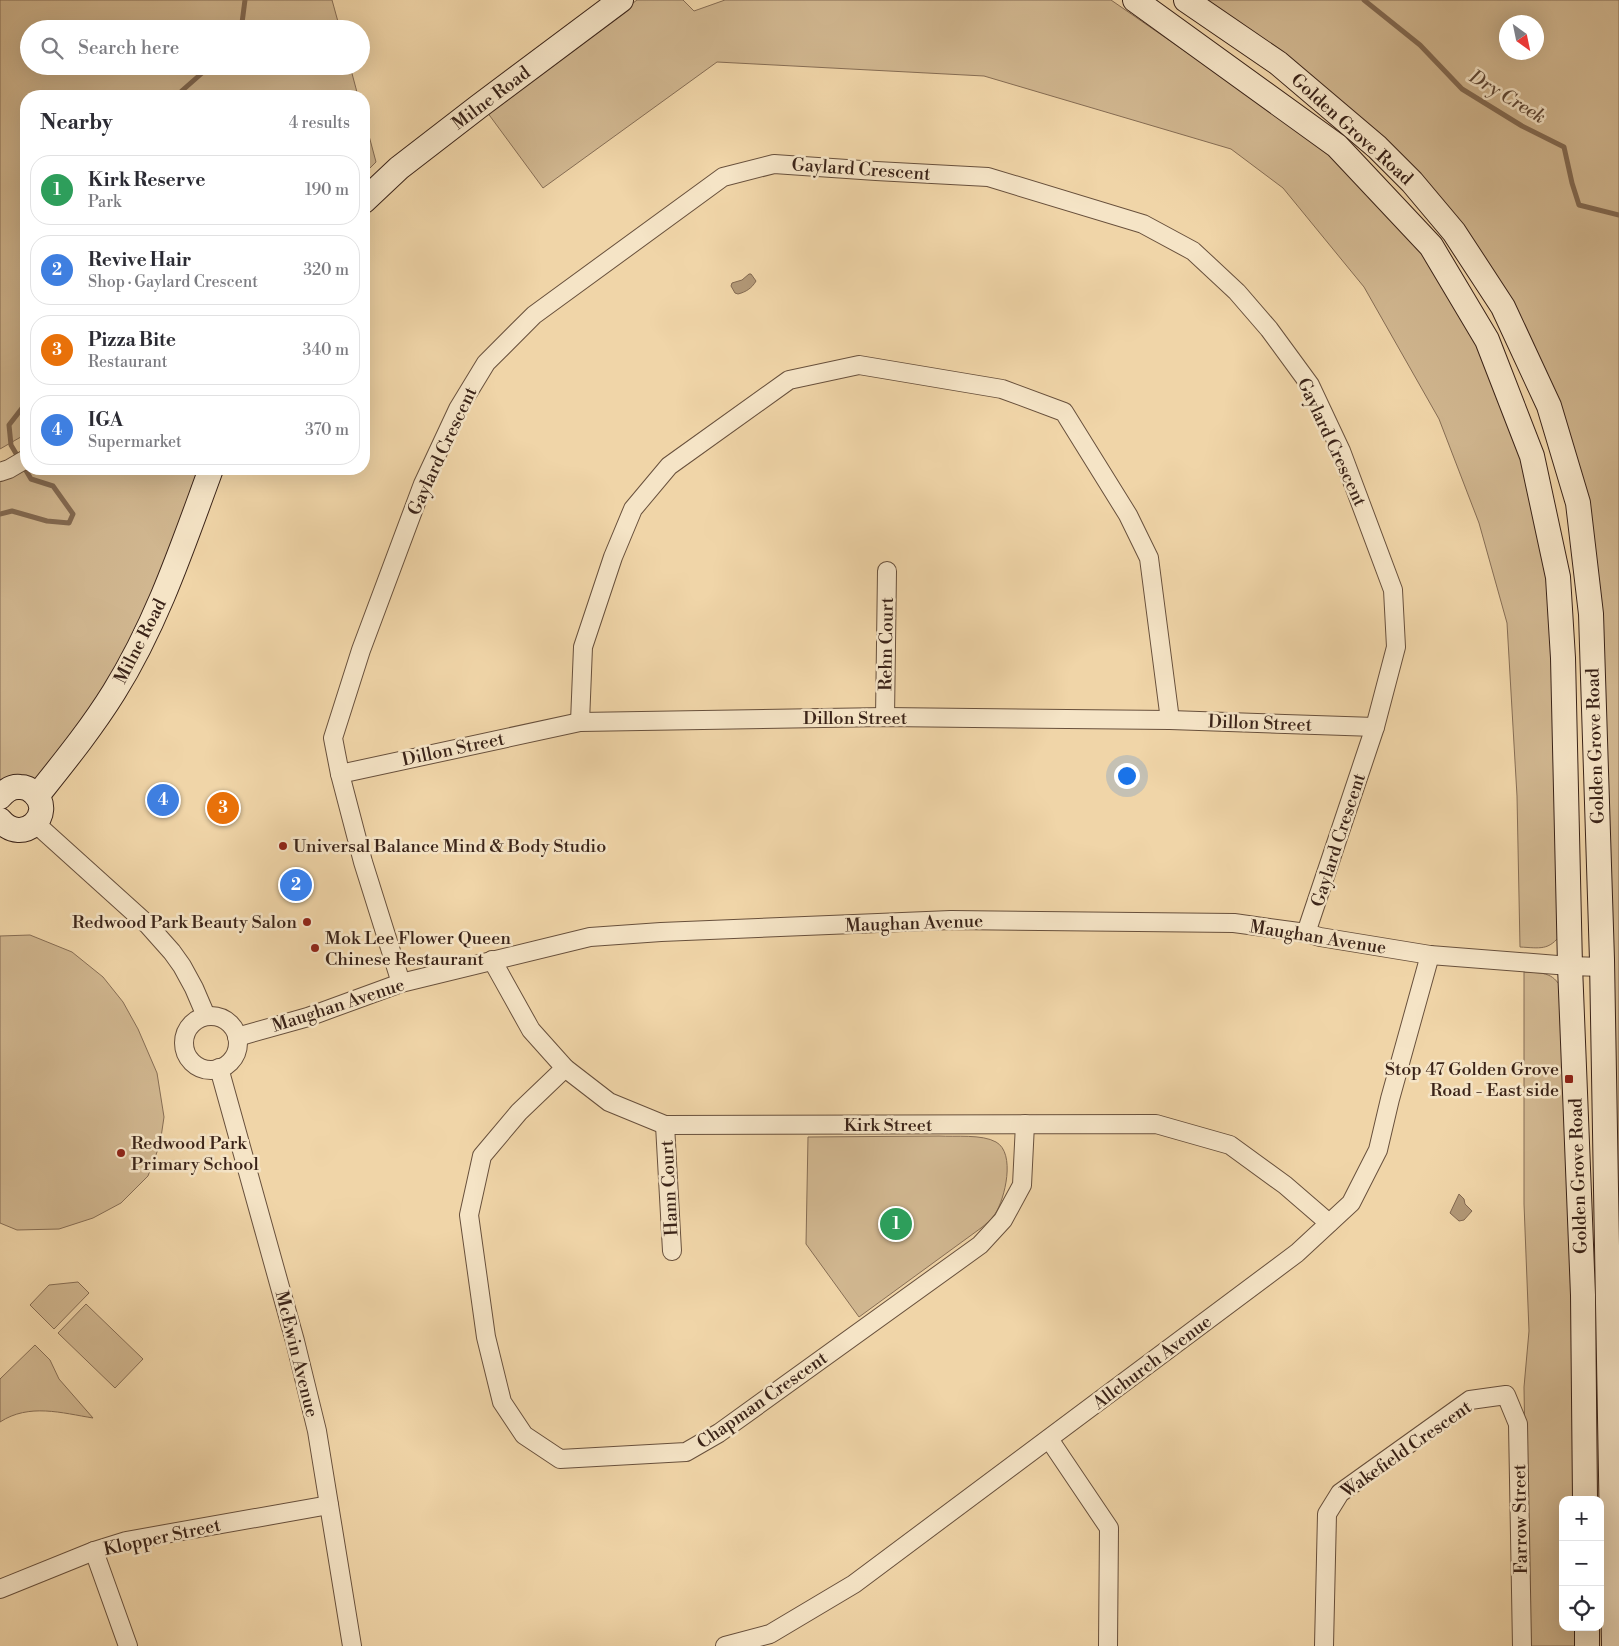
<!DOCTYPE html>
<html lang="en">
<head>
<meta charset="utf-8">
<style>
	body { margin:0; font-family:"Libre Bodoni",serif; background:#f7f7f7; color:#2b2b33 }
	.controls { position:absolute; right:15px; bottom:15px; display:grid; overflow:hidden; border-radius:10px; box-shadow:0 5px 20px #0002 }
	.controls button { width:45px; height:45px; display:grid; place-items:center; padding:0; border:0; border-bottom:1px solid #e1e1e2; background:#fff; color:#2b2b33; font:25px sans-serif }
	.compass { position:absolute; left:1499px; top:15px; width:45px; height:45px; border-radius:50%; background:#fff; box-shadow:0 5px 20px #0002; rotate:147deg }
	.you { position:absolute; left:1126px; top:775px; width:18px; height:18px; margin:-12px; border:4px solid #fff; border-radius:50%; background:#1a73e8; box-shadow:0 0 0 8px #1a73e833 }
	.badge { display:grid; place-items:center; width:32px; height:32px; border-radius:50%; background:#b45309; color:#fff; font-size:16px; font-weight:700 }
	.pin { position:absolute; translate:-50% -50%; border:2px solid #fff; box-shadow:0 1px 5px #0006 }
	.list { margin:0; padding:0; list-style:none }
	h2 { display:flex; justify-content:space-between; align-items:center; height:65px; margin:0; padding:0 20px; font-size:21px }
	h2 small { font-size:16px; font-weight:400; color:#7c7c81 }
	.list li { display:grid; grid-template-columns:32px 1fr auto; gap:15px; align-items:center; box-sizing:border-box; height:70px; margin:0 10px 10px; padding:0 10px; border:1px solid #e1e1e2; border-radius:20px }
	.list b { display:block; font-size:19px; white-space:nowrap }
	.list p { margin:0; font-size:16px; white-space:nowrap; color:#7c7c81 }
	.list em { font-size:16px; font-style:normal; color:#7c7c81 }
	.icon { flex:none; width:28px; height:28px; fill:none; stroke:currentColor; stroke-width:2; stroke-linecap:round; stroke-linejoin:round }
	.map { position:relative; flex:none; width:1619px; height:1646px; overflow:hidden }
	.search { position:absolute; background:#fff; box-shadow:0 5px 20px #0002; left:20px; top:20px; width:350px; height:55px; display:flex; align-items:center; gap:12px; box-sizing:border-box; padding:0 18px; border-radius:28px; color:#7c7c81; font-size:19px }
	.panel { position:absolute; background:#fff; box-shadow:0 5px 20px #0002; left:20px; top:90px; width:350px; height:385px; border-radius:20px }
	.map>svg:first-child { display:block }
	.green { fill:#d1b790; stroke:#866d54; fill-rule:evenodd }
	.water { fill:#b29877; stroke:#826951 }
	.lines { fill:none; stroke-linecap:round; stroke-linejoin:round }
	.stream { stroke:#826951; stroke-width:5 }
	.street-casing { stroke:#68503c; stroke-width:20 }
	.secondary-casing { stroke:#3a2318; stroke-width:26 }
	.street { stroke:#f5e4c6; stroke-width:18 }
	.secondary { stroke:#f5e4c6; stroke-width:24 }
	.poi-dot { fill:#8f2418; stroke:#f5e4c6; stroke-width:2 }
	.labels { text-anchor:middle; stroke-width:5; stroke-linejoin:round; paint-order:stroke }
	.street-label { font-size:18px; fill:#3a2318; stroke:#f5e4c6 }
	.poi-label { font-size:18px; fill:#3a2318; stroke:#f5e4c6; text-anchor:start }
	.water-label { font-size:19px; font-style:italic; fill:#5e4634; stroke:#f5e4c6 }
</style>
</head>
<body>
<div class="map">
<svg width="1619" height="1646" viewBox="0 0 1619 1646">
	<rect width="100%" height="100%" fill="#f0d5a8"/>
	<filter id="stains"><feTurbulence type="fractalNoise" baseFrequency=".004" numOctaves="4"/><feColorMatrix values="0 0 0 0 .2 0 0 0 0 .09 0 0 0 0 .02 0 0 0 .5 -.17"/></filter>
	<radialGradient id="worn" r=".72"><stop offset=".6" stop-color="#630" stop-opacity="0"/><stop offset="1" stop-color="#630" stop-opacity=".3"/></radialGradient>
	<!-- green -->
	<g class="green">
		<path d="M0 0H332L340 29H29V66H350L358 96H26V434L0 449Z"/>
		<path d="M637 0H683L694 11 725 0H1111L1332 153 1408 236 1442 280 1482 350 1524 457 1550 576 1561 934C1549 951 1540 948 1520 947L1517 796 1507 623 1479 523 1439 419 1364 287 1283 188 1231 149 984 76 717 62 543 188 487 112Z"/>
		<path d="M1186 0H1619V1646L1578 503 1503 307 1377 147ZM1506 22H1536V52H1506Z"/>
		<path d="M364 117 376 162 364 174Z"/>
		<path d="M26 469H211L159 607 37 796 0 797V472Z"/>
		<path d="M30 935 72 952 103 977 123 1002 138 1029 157 1073 164 1117 160 1144 148 1176 121 1203 93 1218 59 1229 17 1230 0 1223V936Z"/>
		<path d="M1524 972C1545 973 1554 972 1564 993L1577 1500H1563V1627H1579V1646H1528L1524 1387 1529 1331 1524 1204Z"/>
		<path d="M939 1136C955 1137 982 1134 996 1142 1016 1153 1005 1199 995 1214 991 1220 986 1224 981 1228L859 1317 806 1244 808 1137Z"/>
		<path d="M78 1282 89 1293 54 1329 30 1305 49 1285Z"/>
		<path d="M86 1304 143 1359 115 1388 58 1333Z"/>
		<path d="M35 1345 50 1360 59 1379 93 1418C62 1413 29 1403 0 1422V1379Z"/>
	</g>
	<!-- water -->
	<g class="water">
		<path d="M749 274H751L756 281C752 288 746 292 738 294L735 293 731 286 732 283 742 280Z"/>
		<path d="M1459 1194 1464 1199 1465 1204 1472 1211 1464 1220 1459 1221 1450 1213Z"/>
	</g>
	<g class="lines">
		<!-- stream -->
		<g class="stream">
			<path d="M1364 0 1420 45 1462 89 1522 126 1564 147 1572 183 1579 205 1619 215"/>
			<path d="M238 29 242 23 245 0"/>
			<path d="M176 96 210 66"/>
			<path d="M0 514 12 511 47 521 69 523 73 514 53 486 31 479 11 445 9 425 26 403"/>
		</g>
		<!-- street casing -->
		<g class="street-casing">
			<g id="street">
				<path d="M0 472 9 469 26 459"/>
				<path d="M885 717 887 571"/>
				<path d="M580 722 583 647 613 557 633 509 669 466 789 380 859 365 1002 389 1064 412 1128 515 1149 558 1170 720"/>
				<path d="M340 774 580 722 885 717 1170 720 1375 727"/>
				<path d="M35 823 148 925 172 952 182 966 194 988 206 1016"/>
				<path d="M492 960 531 1030 565 1068 609 1102 665 1125 1156 1124 1230 1145 1285 1185 1329 1223"/>
				<path d="M401 983 363 862 340 774 333 738 361 650 423 484 458 409 486 363 534 315 723 177 774 164 876 171 988 177 1143 224 1193 251 1237 292 1269 329 1310 385 1341 451 1393 590 1396 647 1375 727 1306 933"/>
				<circle cx="211" cy="1043" r="27"/>
				<path d="M237 1037 308 1017 401 983 590 937 661 932 951 920 1234 923 1306 933 1320 937 1430 955 1570 966 1602 967"/>
				<path d="M219 1068 295 1341 317 1431 352 1646"/>
				<path d="M565 1068 519 1112 482 1156 469 1215 486 1337 502 1402 524 1435 560 1459 686 1452 719 1433 980 1245 1003 1220 1022 1185 1025 1124"/>
				<path d="M665 1125 672 1251"/>
				<path d="M1049 1439 1109 1528 1108 1646"/>
				<path d="M94 1551 128 1646"/>
				<path d="M0 1589 94 1551 126 1541 329 1505"/>
				<path d="M725 1646 770 1634 854 1584 1297 1253 1351 1203 1378 1150 1390 1099 1430 955"/>
				<path d="M1324 1646 1327 1514 1340 1493 1470 1400 1506 1395 1518 1424 1522 1646"/>
			</g>
		</g>
		<!-- secondary casing -->
		<g class="secondary-casing">
			<g id="secondary">
				<path d="M1135 0 1337 146 1431 246 1487 340 1532 456 1558 577 1563 658 1570 966 1583 1295 1585 1500"/>
				<path d="M1186 0 1278 63 1377 147 1412 182 1454 232 1503 307 1549 406 1578 503 1591 614 1602 960 1614 1646"/>
				<path d="M364 201 399 168 478 107 621 0"/>
				<path d="M37 796C64 762 91 729 114 692 157 623 183 545 211 469"/>
				<path d="M0 797C5 791 11 786 20 787 25 787 30 789 34 793 56 813 23 847 0 820"/>
				<path d="M1587 1627V1646"/>
			</g>
		</g>
		<!-- street -->
		<use href="#street" class="street"/>
		<!-- secondary -->
		<use href="#secondary" class="secondary"/>
	</g>
	<!-- markers -->
	<g class="poi-dot">
		<circle cx="283" cy="846" r="5"/>
		<circle cx="307" cy="922" r="5"/>
		<circle cx="315" cy="948" r="5"/>
		<rect x="1564" y="1074" width="10" height="10" rx="2.5"/>
		<circle cx="121" cy="1153" r="5"/>
	</g>
	<g class="labels">
		<!-- street labels -->
		<g class="street-label">
			<text transform="translate(491 98) rotate(-37)" y="6">Milne Road</text>
			<text transform="translate(1352 129) rotate(42)" y="6">Golden Grove Road</text>
			<text transform="translate(861 169) rotate(4)" y="6">Gaylard Crescent</text>
			<text transform="translate(1332 442) rotate(65)" y="6">Gaylard Crescent</text>
			<text transform="translate(442 451) rotate(-65)" y="6">Gaylard Crescent</text>
			<text transform="translate(140 641) rotate(-63)" y="6">Milne Road</text>
			<text transform="translate(886 644) rotate(-89)" y="6">Rehn Court</text>
			<text x="855" y="724">Dillon Street</text>
			<text transform="translate(1260 723) rotate(2)" y="6">Dillon Street</text>
			<text transform="translate(1595 746) rotate(-92)" y="6">Golden Grove Road</text>
			<text transform="translate(453 749) rotate(-12)" y="6">Dillon Street</text>
			<text transform="translate(1338 840) rotate(-72)" y="6">Gaylard Crescent</text>
			<text transform="translate(914 923) rotate(-2)" y="6">Maughan Avenue</text>
			<text transform="translate(1318 937) rotate(9)" y="6">Maughan Avenue</text>
			<text transform="translate(338 1005) rotate(-18)" y="6">Maughan Avenue</text>
			<text x="888" y="1131">Kirk Street</text>
			<text transform="translate(1578 1176) rotate(-92)" y="6">Golden Grove Road</text>
			<text transform="translate(669 1188) rotate(-93)" y="6">Hann Court</text>
			<text transform="translate(297 1354) rotate(76)" y="6">McEwin Avenue</text>
			<text transform="translate(1152 1362) rotate(-37)" y="6">Allchurch Avenue</text>
			<text transform="translate(762 1400) rotate(-35)" y="6">Chapman Crescent</text>
			<text transform="translate(1406 1449) rotate(-35)" y="6">Wakefield Crescent</text>
			<text transform="translate(1520 1519) rotate(-91)" y="6">Farrow Street</text>
			<text transform="translate(162 1537) rotate(-12)" y="6">Klopper Street</text>
		</g>
		<!-- poi labels -->
		<g class="poi-label">
			<text x="293" y="852">Universal Balance Mind &amp; Body Studio</text>
			<text x="297" y="928" text-anchor="end">Redwood Park Beauty Salon</text>
			<text x="325" y="944">Mok Lee Flower Queen<tspan x="325" dy="21">Chinese Restaurant</tspan></text>
			<text x="1559" y="1075" text-anchor="end">Stop 47 Golden Grove<tspan x="1559" dy="21">Road - East side</tspan></text>
			<text x="131" y="1149">Redwood Park<tspan x="131" dy="21">Primary School</tspan></text>
		</g>
		<!-- water labels -->
		<g class="water-label">
			<text transform="translate(1508 96) rotate(31)" y="7">Dry Creek</text>
		</g>
	</g>
	<rect width="100%" height="100%" filter="url(#stains)"/>
	<rect width="100%" height="100%" fill="url(#worn)"/>
</svg>
<div class="controls">
<button>+</button>
<button>−</button>
<button><svg class="icon" aria-label="locate" viewBox="0 0 24 24"><circle cx="12" cy="12" r="6"/><path d="M12 2v4M12 18v4M2 12h4M18 12h4"/></svg></button>
</div>
<svg class="compass" viewBox="-18 -18 36 36"><path d="M0-13l5 13h-10z" fill="#e53935"/><path d="M0 13l5-13h-10z" fill="#7c7c81"/></svg>
<div class="you"></div>
<div class="pin badge" style="left:896px;top:1224px;background:#2e9e5b">1</div>
<div class="pin badge" style="left:296px;top:885px;background:#3f7fe0">2</div>
<div class="pin badge" style="left:223px;top:808px;background:#e8710a">3</div>
<div class="pin badge" style="left:163px;top:800px;background:#3f7fe0">4</div>
<div class="search"><svg class="icon" aria-label="search" viewBox="0 0 24 24"><circle cx="10" cy="10" r="6"/><path d="M15 15l6 6"/></svg>Search here</div>
<section class="panel">
<h2>Nearby<small>4 results</small></h2>
<ul class="list">
<li><span class="badge" style="background:#2e9e5b">1</span><div><b>Kirk Reserve</b><p>Park</p></div><em>190 m</em></li>
<li><span class="badge" style="background:#3f7fe0">2</span><div><b>Revive Hair</b><p>Shop · Gaylard Crescent</p></div><em>320 m</em></li>
<li><span class="badge" style="background:#e8710a">3</span><div><b>Pizza Bite</b><p>Restaurant</p></div><em>340 m</em></li>
<li><span class="badge" style="background:#3f7fe0">4</span><div><b>IGA</b><p>Supermarket</p></div><em>370 m</em></li>
</ul>
</section>
</div>
</body>
</html>
